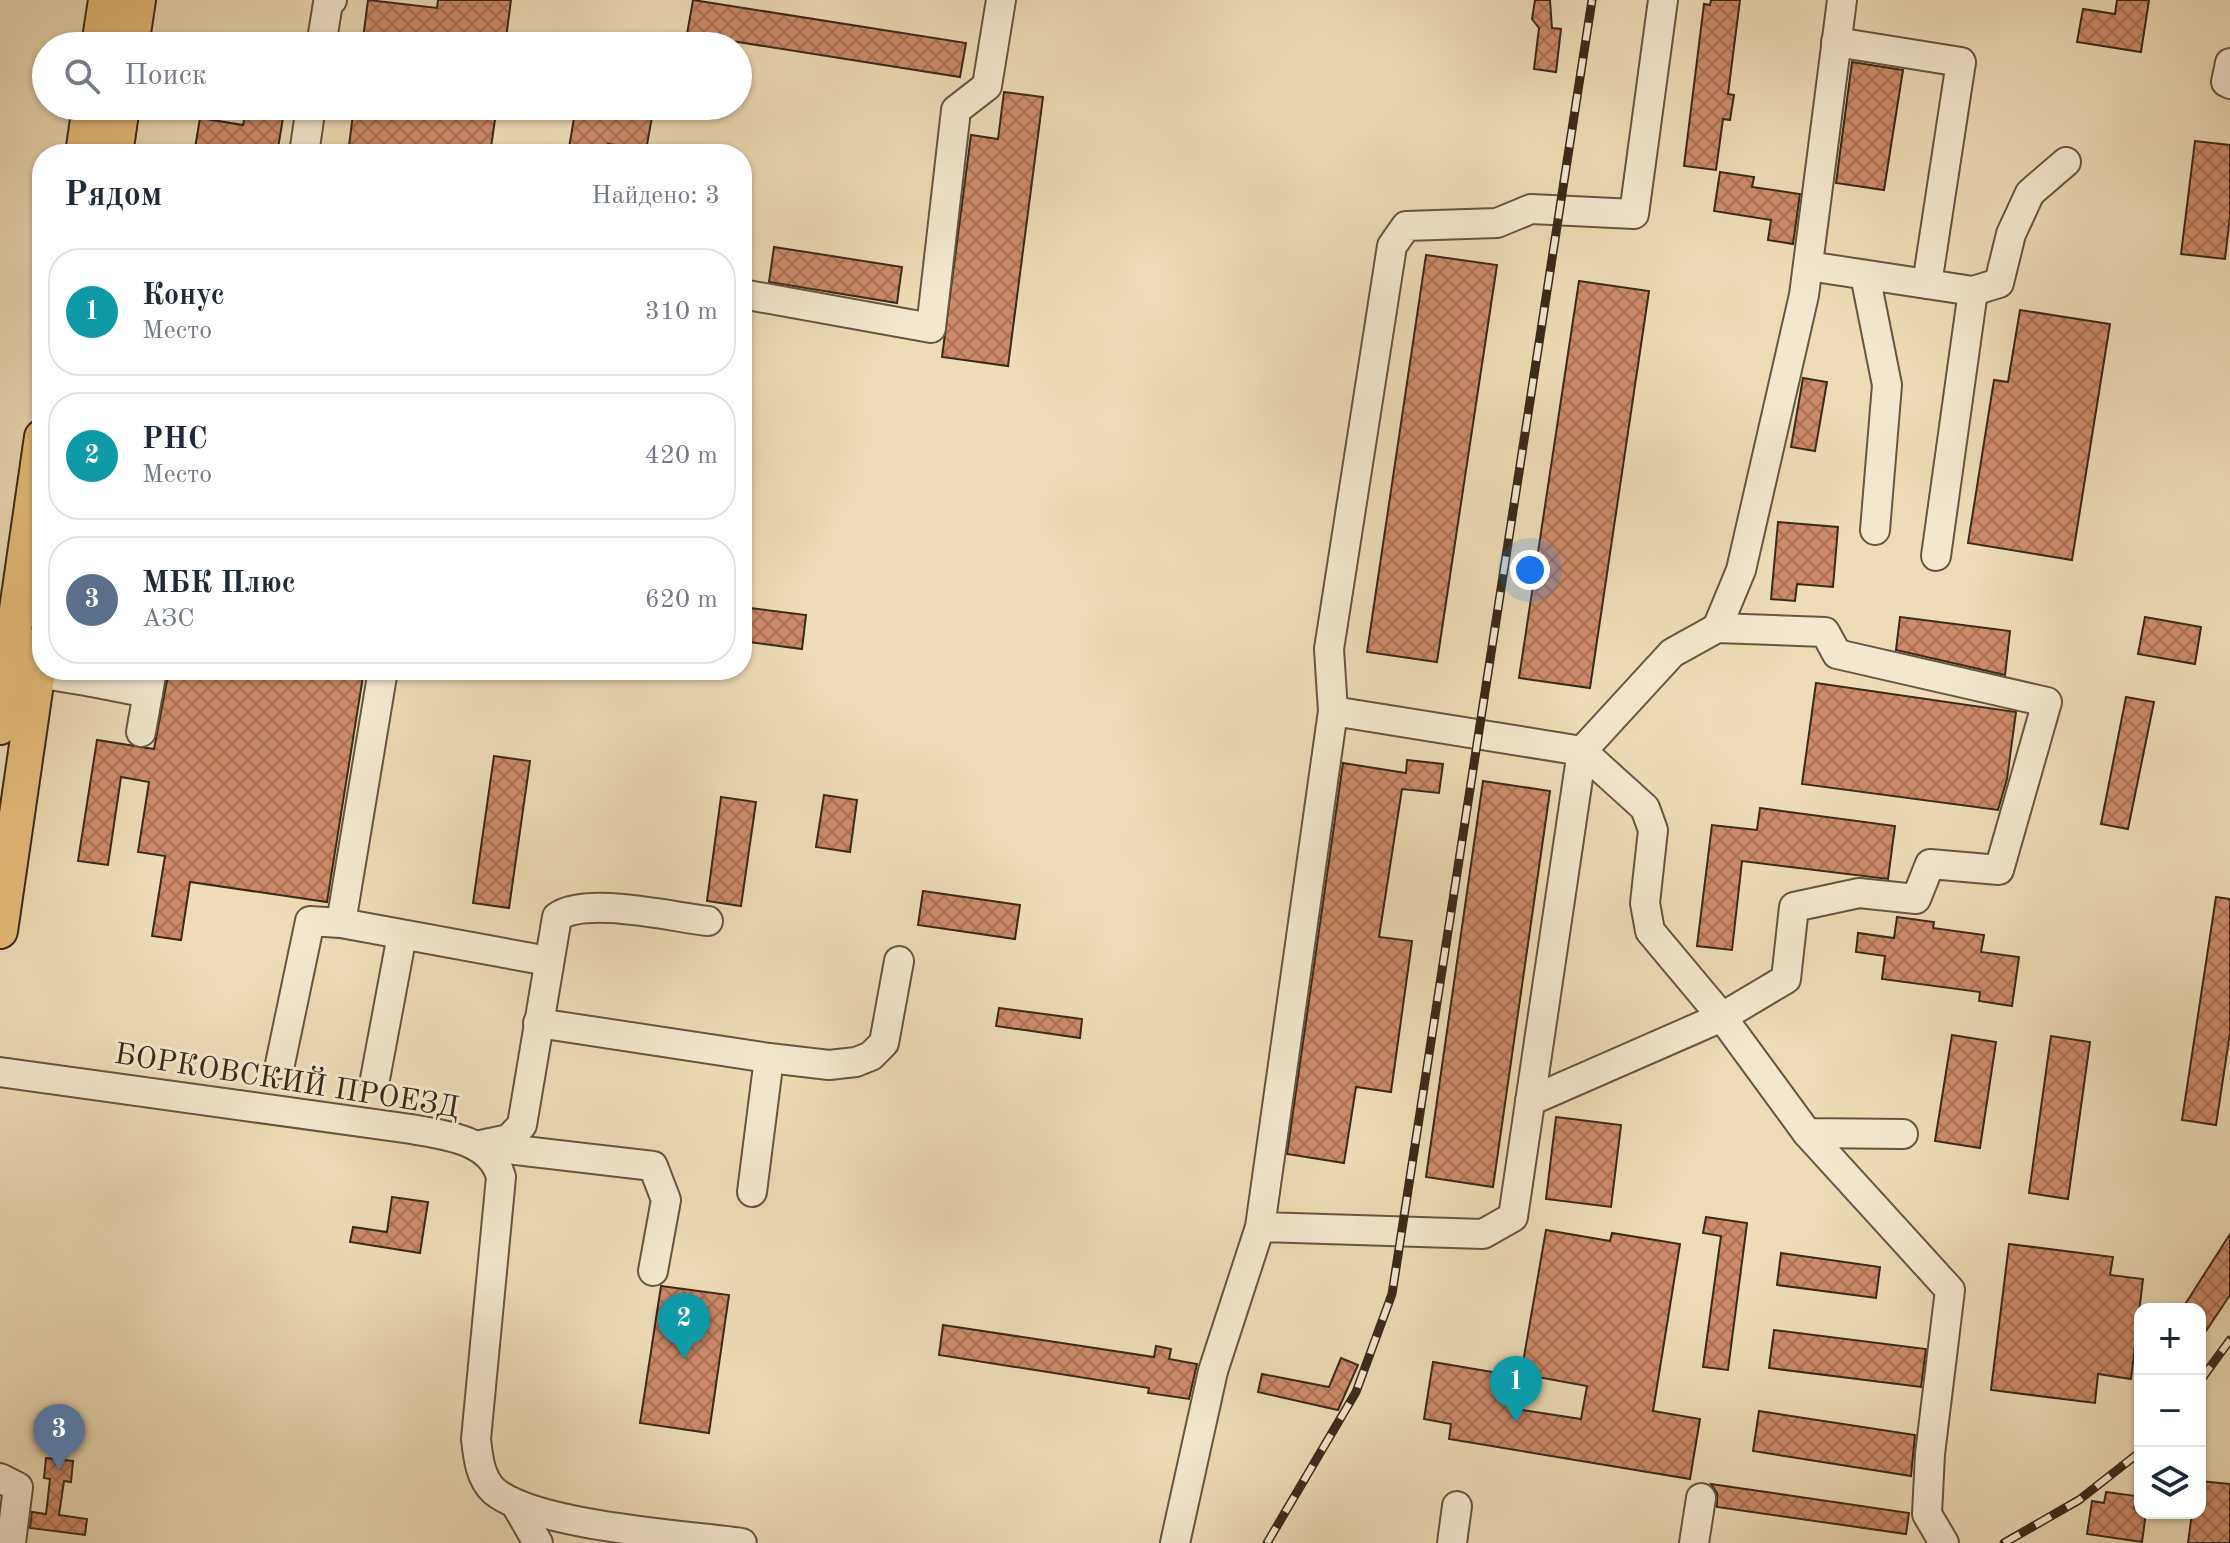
<!DOCTYPE html>
<html lang="ru">
<head>
<meta charset="utf-8">
<style>
	body { margin:0; font-family:"Old Standard TT",serif; background:#f2f2f3; color:#1f2937 }
	.controls { position:absolute; right:24px; bottom:24px; display:grid; overflow:hidden; border-radius:16px; box-shadow:0 2px 6px #0004 }
	.controls button { width:72px; height:72px; display:grid; place-items:center; padding:0; border:0; border-bottom:2px solid #e0e1e3; background:#fff; color:#1f2937; font:40px sans-serif }
	.you { position:absolute; left:1530px; top:570px; width:28px; height:28px; margin:-20px; border:6px solid #fff; border-radius:50%; background:#1a73e8; box-shadow:0 0 0 12px #1a73e833 }
	.badge { display:grid; place-items:center; width:52px; height:52px; border-radius:50%; background:#111827; color:#fff; font-size:26px; font-weight:700 }
	.pin { position:absolute; translate:-50% -66px; filter:drop-shadow(0 2px 4px #0008) }
	.pin::after { content:''; position:absolute; top:42px; width:28px; height:24px; background:inherit; clip-path:polygon(0 0,100% 0,50% 100%) }
	.list { margin:0; padding:0; list-style:none }
	h2 { display:flex; justify-content:space-between; align-items:center; height:104px; margin:0; padding:0 32px; font-size:34px }
	h2 small { font-size:26px; font-weight:400; color:#747a83 }
	.list li { display:grid; grid-template-columns:52px 1fr auto; gap:24px; align-items:center; box-sizing:border-box; height:128px; margin:0 16px 16px; padding:0 16px; border:2px solid #e0e1e3; border-radius:32px }
	.list b { display:block; font-size:30px; white-space:nowrap }
	.list p { margin:0; font-size:26px; white-space:nowrap; color:#747a83 }
	.list em { font-size:26px; font-style:normal; color:#747a83 }
	.icon { flex:none; width:44px; height:44px; fill:none; stroke:currentColor; stroke-width:2; stroke-linecap:round; stroke-linejoin:round }
	.map { position:relative; flex:none; width:2230px; height:1543px; overflow:hidden }
	.search { position:absolute; background:#fff; box-shadow:0 2px 6px #0004; left:32px; top:32px; width:720px; height:88px; display:flex; align-items:center; gap:20px; box-sizing:border-box; padding:0 28px; border-radius:44px; color:#747a83; font-size:30px }
	.panel { position:absolute; background:#fff; box-shadow:0 2px 6px #0004; left:32px; top:144px; width:720px; height:536px; border-radius:32px }
	.map>svg:first-child { display:block }
	.building { fill:url(#building-cross-hatch); stroke:#3a2a19; stroke-width:2 }
	.lines { fill:none; stroke-linecap:round; stroke-linejoin:round }
	.minor-casing { stroke:#675640; stroke-width:32 }
	.major-casing { stroke:#3a2a19; stroke-width:38 }
	.minor { stroke:#f3e8cf; stroke-width:28 }
	.major { stroke:#e6be7a; stroke-width:34 }
	.rail-casing { stroke:#3a2a19; stroke-width:9 }
	.rail { stroke:#f3e8cf; stroke-width:6; stroke-dasharray:18; stroke-linecap:butt }
	.labels { text-anchor:middle; stroke-width:6; stroke-linejoin:round; paint-order:stroke }
	.street-label { font-size:30px; fill:#3a2a19; stroke:#f3e8cf }
</style>
</head>
<body>
<div class="map">
<svg width="2230" height="1543" viewBox="0 0 2230 1543">
	<defs>
		<pattern id="building-cross-hatch" width="8" height="8" patternUnits="userSpaceOnUse" patternTransform="scale(2)"><rect width="8" height="8" fill="#ce8a69"/><path d="M0 0l8 8M0 8l8-8" fill="none" stroke="#a87156"/></pattern>
	</defs>
	<rect width="100%" height="100%" fill="#eddcb5"/>
	<filter id="stains"><feTurbulence type="fractalNoise" baseFrequency=".0025" numOctaves="4"/><feColorMatrix values="0 0 0 0 .2 0 0 0 0 .09 0 0 0 0 .02 0 0 0 .5 -.17"/></filter>
	<radialGradient id="worn" r=".72"><stop offset=".6" stop-color="#630" stop-opacity="0"/><stop offset="1" stop-color="#630" stop-opacity=".3"/></radialGradient>
	<!-- building -->
	<g class="building">
		<path d="M368 0 437 8 438 0H511L505 46H362Z"/>
		<path d="M693 0 966 43 960 77 687 34Z"/>
		<path d="M1535 0H1550L1552 28 1561 29 1556 72 1534 69 1539 28 1532 19Z"/>
		<path d="M1711 0H1740L1728 94 1734 95 1730 120 1723 119 1716 170 1684 166 1704 4 1710 5Z"/>
		<path d="M2117 0H2149L2141 52 2077 42 2083 9 2115 14Z"/>
		<path d="M1852 62 1903 70 1884 190 1836 183Z"/>
		<path d="M1004 92 1043 97 1008 366 942 357 971 135 998 139Z"/>
		<path d="M247 106H285L277 154H194L200 118 243 125Z"/>
		<path d="M354 106H497L490 154H348Z"/>
		<path d="M576 106H654L646 150 608 144 606 154H568Z"/>
		<path d="M2195 141 2230 145V216L2225 259 2181 254Z"/>
		<path d="M1720 172 1754 177 1752 187 1800 194 1793 244 1768 240 1771 220 1714 211Z"/>
		<path d="M774 247 902 267 897 303 769 282Z"/>
		<path d="M1426 255 1497 265 1437 662 1367 652Z"/>
		<path d="M1579 281 1649 291 1590 688 1519 678Z"/>
		<path d="M2020 310 2110 324 2072 560 1968 543 1994 380 2008 382Z"/>
		<path d="M1803 378 1827 382 1815 451 1791 447Z"/>
		<path d="M1778 522 1838 527 1833 587 1797 584 1795 601 1771 599Z"/>
		<path d="M742 607 806 615 802 649 742 641Z"/>
		<path d="M1900 617 2010 631 2005 675 1896 650Z"/>
		<path d="M2145 617 2201 627 2195 664 2138 654Z"/>
		<path d="M169 670H364L327 902 190 882 181 940 152 936 165 856 138 852 149 782 121 777 108 865 78 861 97 740 154 749Z"/>
		<path d="M1816 683 2016 712 2007 779 1998 810 1802 784Z"/>
		<path d="M2126 697 2154 702 2128 829 2101 824Z"/>
		<path d="M494 756 530 761 509 908 473 903Z"/>
		<path d="M1407 760 1443 764 1439 793 1402 789 1379 937 1412 941 1391 1092 1356 1087 1344 1163 1287 1154 1343 763 1406 773Z"/>
		<path d="M1483 781 1550 791 1493 1187 1426 1177Z"/>
		<path d="M824 795 857 800 850 852 816 847Z"/>
		<path d="M721 797 756 802 741 906 707 901Z"/>
		<path d="M1760 808 1895 826 1888 879 1742 861 1732 950 1697 946 1712 825 1757 830Z"/>
		<path d="M923 891 1020 905 1015 939 918 925Z"/>
		<path d="M2216 897 2230 899V1033L2216 1125 2182 1120Z"/>
		<path d="M1897 917 1934 922 1933 928 1984 935 1981 952 2019 957 2012 1006 1979 1001 1980 992 1882 979 1885 956 1856 952 1858 933 1894 938Z"/>
		<path d="M999 1008 1082 1019 1080 1038 996 1026Z"/>
		<path d="M1952 1035 1996 1042 1980 1148 1935 1141Z"/>
		<path d="M2051 1036 2090 1042 2068 1199 2029 1193Z"/>
		<path d="M1556 1117 1621 1125 1611 1207 1546 1199Z"/>
		<path d="M392 1197 428 1202 420 1253 350 1242 353 1227 387 1232Z"/>
		<path d="M1706 1217 1747 1223 1728 1370 1703 1367 1721 1236 1703 1233Z"/>
		<path d="M1546 1230 1610 1241 1612 1233 1680 1244 1653 1411 1700 1419 1690 1479 1449 1439 1451 1424 1424 1419 1433 1362 1527 1378 1522 1410 1581 1419 1587 1386 1521 1374Z"/>
		<path d="M2230 1234V1295L2200 1340V1309H2182Z"/>
		<path d="M2009 1244 2113 1257 2110 1275 2143 1279 2131 1379 2098 1374 2095 1403 1991 1390Z"/>
		<path d="M1781 1253 1880 1267 1876 1298 1777 1285Z"/>
		<path d="M661 1286 729 1295 709 1433 640 1423Z"/>
		<path d="M943 1325 1154 1357 1156 1346 1171 1349 1169 1359 1197 1364 1189 1399 1148 1393 1149 1388 939 1355Z"/>
		<path d="M1774 1330 1926 1349 1921 1387 1769 1368Z"/>
		<path d="M1341 1358 1358 1365 1338 1410 1258 1392 1262 1374 1329 1387Z"/>
		<path d="M1759 1411 1915 1435 1911 1476 1753 1451Z"/>
		<path d="M46 1458 73 1461 71 1482 64 1481 59 1515 87 1519 85 1535 30 1528 32 1512 46 1514 50 1479 44 1478Z"/>
		<path d="M2200 1481 2230 1484V1543H2188L2192 1513H2200Z"/>
		<path d="M1711 1484 1909 1513 1906 1534 1717 1507V1493Z"/>
		<path d="M2106 1492 2136 1496 2134 1508 2146 1513 2142 1542 2087 1534 2092 1501 2104 1503Z"/>
	</g>
	<g class="lines">
		<!-- minor casing -->
		<g class="minor-casing">
			<g id="minor">
				<path d="M1836 42 1961 62 1927 284"/>
				<path d="M321 46 328 3 332 0"/>
				<path d="M2230 63 2226 82 2230 84"/>
				<path d="M304 154 311 106"/>
				<path d="M1808 266 1973 291 1999 283 2011 234 2030 193 2066 162"/>
				<path d="M1865 275 1887 385 1875 530"/>
				<path d="M742 294 931 328 956 110 987 86 1001 0"/>
				<path d="M1936 556 1973 291"/>
				<path d="M1717 628 1825 632 1837 654 2047 702 1999 870 1930 864 1916 899 1859 893 1794 907 1786 979 1722 1017 1650 931 1645 903 1653 830 1645 808 1582 751 1672 653Z"/>
				<path d="M1717 628 1741 570 1804 295 1842 0"/>
				<path d="M383 670 341 923 548 961"/>
				<path d="M37 673 92 682 94 670"/>
				<path d="M92 682 148 693"/>
				<path d="M1333 711 1329 649 1392 246 1406 226 1497 223 1531 209 1634 214 1663 0"/>
				<path d="M141 732 152 670"/>
				<path d="M538 1023 769 1058 829 1065 856 1062 871 1056 884 1043 899 961"/>
				<path d="M280 1064 310 921 341 923"/>
				<path d="M0 1072 411 1129C444 1135 491 1139 501 1177L476 1439C478 1457 480 1478 494 1491 536 1526 683 1535 742 1543"/>
				<path d="M375 1079 402 935"/>
				<path d="M1530 1101 1722 1017 1807 1133 1903 1134"/>
				<path d="M1807 1133 1950 1290 1930 1454 1927 1514 1944 1543"/>
				<path d="M476 1146 509 1139 522 1125 557 917C586 896 671 917 708 921"/>
				<path d="M489 1147 653 1166 666 1200 653 1271"/>
				<path d="M752 1192 769 1058"/>
				<path d="M0 1478 18 1487 11 1543"/>
				<path d="M516 1505 538 1543"/>
				<path d="M1175 1543 1213 1371 1260 1227 1483 1234 1513 1217 1582 751 1333 711 1260 1227"/>
				<path d="M1452 1543 1457 1506"/>
				<path d="M1694 1543 1701 1498"/>
			</g>
		</g>
		<!-- major casing -->
		<g class="major-casing">
			<g id="major">
				<path d="M99 46 106 0"/>
				<path d="M131 46 138 0"/>
				<path d="M83 154 90 106"/>
				<path d="M115 154 122 106"/>
				<path d="M0 727 42 437"/>
				<path d="M0 931 42 642"/>
			</g>
		</g>
		<!-- minor -->
		<use href="#minor" class="minor"/>
		<!-- major -->
		<use href="#major" class="major"/>
		<!-- rail casing -->
		<g class="rail-casing">
			<g id="rail">
				<path d="M2200 1381 2230 1340"/>
				<path d="M1267 1543 1356 1392 1392 1294 1592 0"/>
				<path d="M2004 1543 2079 1500 2140 1452"/>
			</g>
		</g>
		<!-- rail -->
		<use href="#rail" class="rail"/>
	</g>
	<g class="labels">
		<!-- street labels -->
		<g class="street-label">
			<text transform="translate(287 1080) rotate(9)" y="10">БОРКОВСКИЙ ПРОЕЗД</text>
		</g>
	</g>
	<rect width="100%" height="100%" filter="url(#stains)"/>
	<rect width="100%" height="100%" fill="url(#worn)"/>
</svg>
<div class="controls">
<button>+</button>
<button>−</button>
<button><svg class="icon" aria-label="layers" viewBox="0 0 24 24"><path d="M12 4l9 5-9 5-9-5zM3 14l9 5 9-5"/></svg></button>
</div>
<div class="you"></div>
<div class="pin badge" style="left:1516px;top:1422px;background:#0f9aa8">1</div>
<div class="pin badge" style="left:684px;top:1359px;background:#0f9aa8">2</div>
<div class="pin badge" style="left:59px;top:1470px;background:#5c6f8a">3</div>
<div class="search"><svg class="icon" aria-label="search" viewBox="0 0 24 24"><circle cx="10" cy="10" r="6"/><path d="M15 15l6 6"/></svg>Поиск</div>
<section class="panel">
<h2>Рядом<small>Найдено: 3</small></h2>
<ul class="list">
<li><span class="badge" style="background:#0f9aa8">1</span><div><b>Конус</b><p>Место</p></div><em>310 m</em></li>
<li><span class="badge" style="background:#0f9aa8">2</span><div><b>РНС</b><p>Место</p></div><em>420 m</em></li>
<li><span class="badge" style="background:#5c6f8a">3</span><div><b>МБК Плюс</b><p>АЗС</p></div><em>620 m</em></li>
</ul>
</section>
</div>
</body>
</html>
